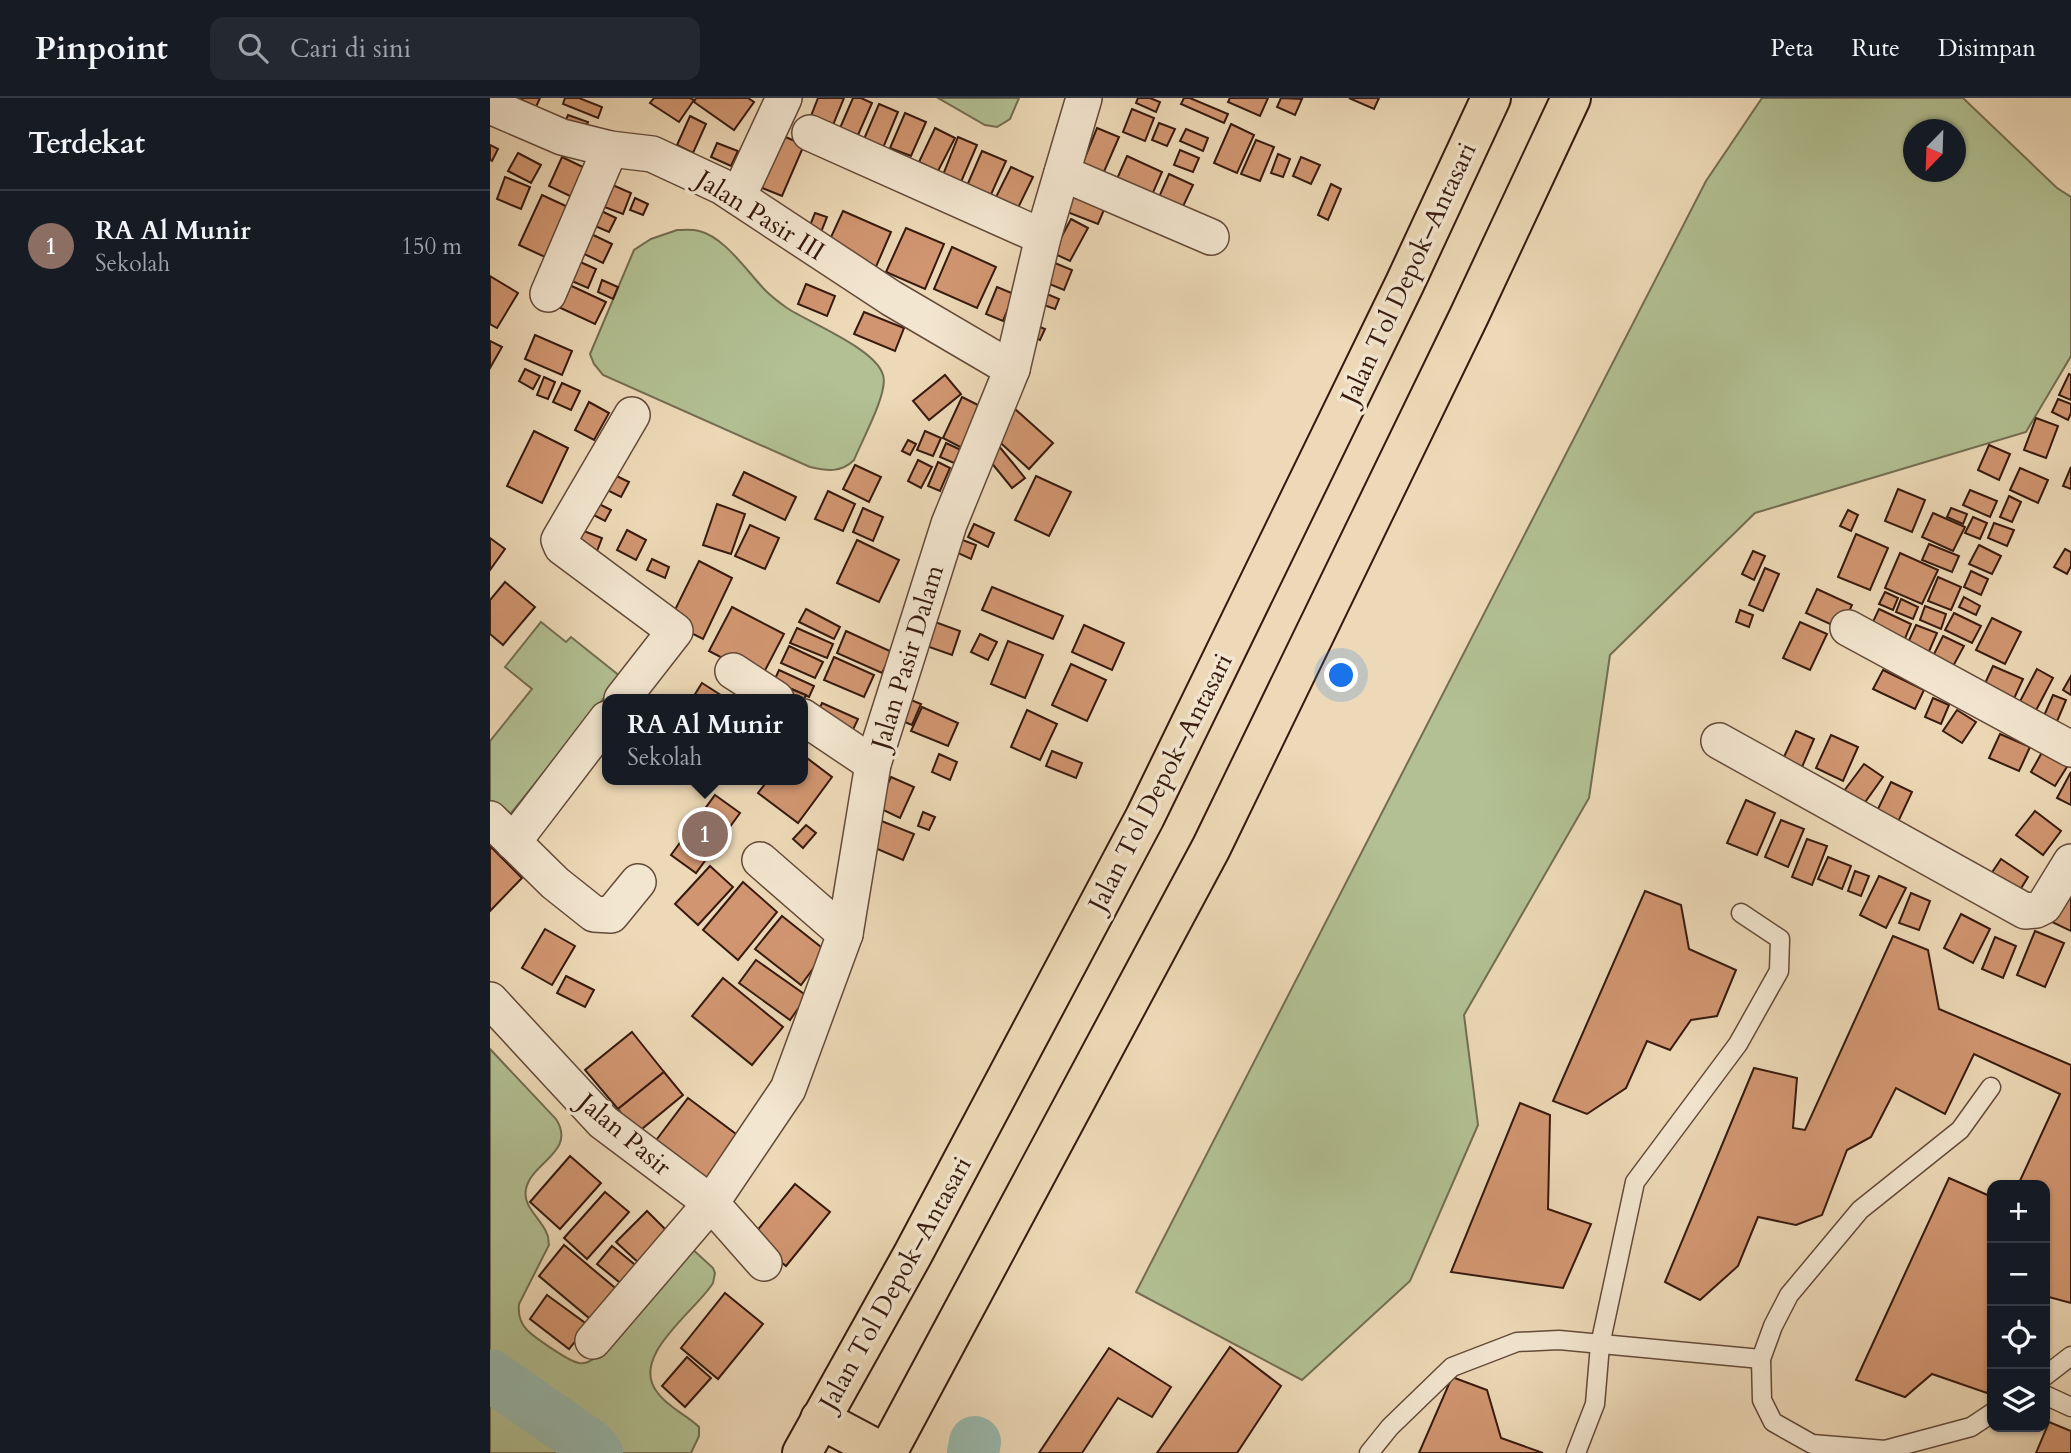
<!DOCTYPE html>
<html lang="id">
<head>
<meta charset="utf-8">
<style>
	body { margin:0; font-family:Cardo,serif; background:#242831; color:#f1f3f6 }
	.controls { position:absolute; right:21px; bottom:21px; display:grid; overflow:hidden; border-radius:14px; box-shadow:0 2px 5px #0004 }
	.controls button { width:63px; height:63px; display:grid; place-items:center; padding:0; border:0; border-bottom:2px solid #363941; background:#171b24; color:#f1f3f6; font:35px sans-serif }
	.compass { position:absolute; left:1413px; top:21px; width:63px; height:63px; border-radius:50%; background:#171b24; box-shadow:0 2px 5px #0004; rotate:203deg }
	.you { position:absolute; left:852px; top:578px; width:24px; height:24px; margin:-18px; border:5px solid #fff; border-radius:50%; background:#1a73e8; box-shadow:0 0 0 10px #1a73e833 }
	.badge { display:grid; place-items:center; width:46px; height:46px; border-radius:50%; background:#8c9099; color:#fff; font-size:23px; font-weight:700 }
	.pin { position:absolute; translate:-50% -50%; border:4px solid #fff; box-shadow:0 2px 7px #0006 }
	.popup { position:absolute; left:112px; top:596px; width:206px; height:91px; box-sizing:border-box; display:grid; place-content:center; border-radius:14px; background:#171b24; filter:drop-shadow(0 2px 5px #0005); font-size:23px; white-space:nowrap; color:#9ea1a6 }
	.popup b { font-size:26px; color:#f1f3f6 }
	.popup::after { content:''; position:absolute; left:50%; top:100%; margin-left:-14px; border:14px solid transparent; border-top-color:#171b24 }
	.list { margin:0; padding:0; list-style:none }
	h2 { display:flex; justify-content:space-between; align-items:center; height:91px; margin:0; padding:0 28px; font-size:30px }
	h2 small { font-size:23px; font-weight:400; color:#9ea1a6 }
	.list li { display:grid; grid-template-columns:46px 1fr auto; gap:21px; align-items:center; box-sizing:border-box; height:112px; padding:0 28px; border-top:2px solid #363941 }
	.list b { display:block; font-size:26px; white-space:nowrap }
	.list p { margin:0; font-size:23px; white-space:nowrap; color:#9ea1a6 }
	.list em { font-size:23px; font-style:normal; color:#9ea1a6 }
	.icon { flex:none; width:38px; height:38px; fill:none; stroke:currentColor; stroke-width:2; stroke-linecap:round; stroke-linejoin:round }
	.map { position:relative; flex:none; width:1581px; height:1355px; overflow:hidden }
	header { display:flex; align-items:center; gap:42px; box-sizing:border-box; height:98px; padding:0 35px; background:#171b24; border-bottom:2px solid #363941 }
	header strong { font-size:33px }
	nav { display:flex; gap:38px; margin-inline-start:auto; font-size:24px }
	.search { width:490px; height:63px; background:#242831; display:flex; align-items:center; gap:18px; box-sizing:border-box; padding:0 24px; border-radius:14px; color:#9ea1a6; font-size:26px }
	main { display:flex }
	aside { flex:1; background:#171b24 }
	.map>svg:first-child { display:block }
	.green { fill:#b2c093; stroke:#746d51; stroke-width:2; fill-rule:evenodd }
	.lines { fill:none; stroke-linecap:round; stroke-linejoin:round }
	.river { stroke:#99baae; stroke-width:52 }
	.building { fill:#d19671; stroke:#371a0f; stroke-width:2 }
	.lane-casing { stroke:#644a39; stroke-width:21 }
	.street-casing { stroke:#644a39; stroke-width:38 }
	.highway-casing { stroke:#371a0f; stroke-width:42 }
	.lane { stroke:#f3e6d0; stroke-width:18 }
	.street { stroke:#f3e6d0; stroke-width:35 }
	.highway { stroke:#edd9b7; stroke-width:38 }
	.labels { text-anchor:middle; stroke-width:7; stroke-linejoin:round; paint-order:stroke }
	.street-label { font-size:26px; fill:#371a0f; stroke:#f3e6d0 }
</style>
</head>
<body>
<header>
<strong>Pinpoint</strong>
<div class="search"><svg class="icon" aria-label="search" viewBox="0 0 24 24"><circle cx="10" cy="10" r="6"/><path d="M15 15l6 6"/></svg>Cari di sini</div>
<nav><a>Peta</a><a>Rute</a><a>Disimpan</a></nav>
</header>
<main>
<aside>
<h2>Terdekat<small></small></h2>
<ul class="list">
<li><span class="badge" style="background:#8d6e63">1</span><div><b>RA Al Munir</b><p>Sekolah</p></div><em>150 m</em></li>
</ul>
</aside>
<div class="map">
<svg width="1581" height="1355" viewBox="0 0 1581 1355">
	<rect width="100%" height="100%" fill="#edd9b7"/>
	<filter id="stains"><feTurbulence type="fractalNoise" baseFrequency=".00286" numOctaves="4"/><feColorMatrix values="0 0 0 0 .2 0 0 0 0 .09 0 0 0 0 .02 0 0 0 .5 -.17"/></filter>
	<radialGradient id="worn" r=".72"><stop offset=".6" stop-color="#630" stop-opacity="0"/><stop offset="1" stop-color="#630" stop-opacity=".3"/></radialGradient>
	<!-- green -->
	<g class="green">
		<path d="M448 0H529L520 21 507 29 495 27Z"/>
		<path d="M1272 0H1473L1567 90 1581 99V258L1536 334 1265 415 1120 557 1099 700 974 917 988 1027 920 1183 812 1282 646 1194 1216 83ZM1423 32H1465V74H1423Z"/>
		<path d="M187 132C194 132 202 131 209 133 235 139 258 175 276 193 282 199 290 205 297 210 320 225 386 251 393 277 399 294 371 344 364 362 351 375 337 373 320 369L113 277 104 266 100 256 144 152 161 141Z"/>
		<path d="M51 524 76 544 81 539 131 579 5 735 0 731V643L42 591 15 569Z"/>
		<path d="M0 951 66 1021C87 1054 41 1064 36 1091 32 1109 52 1121 57 1136 59 1139 58 1143 59 1147L29 1206C28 1216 30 1225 37 1232 45 1240 80 1264 89 1265 96 1266 100 1263 105 1260L184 1149 199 1148 223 1170 225 1175 223 1185C206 1213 139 1258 167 1294 177 1309 197 1317 209 1329V1338L201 1355H117L108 1345 0 1256Z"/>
		<path d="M0 1277 99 1346 107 1355H0Z"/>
	</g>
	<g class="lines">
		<!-- river -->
		<g class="river">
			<path d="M0 1277 99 1346 107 1355"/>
			<path d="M483 1355 485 1344"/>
		</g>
	</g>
	<!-- building -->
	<g class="building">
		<path d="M28 0H50L46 9Z"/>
		<path d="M75 0H89L112 9 108 20 73 6Z"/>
		<path d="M164 0H200L204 2 189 24 160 5Z"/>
		<path d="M206 0H258L264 4 244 32 204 4Z"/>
		<path d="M328 0H354L343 27 321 18Z"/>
		<path d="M363 0H371L382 5 368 37 350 30Z"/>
		<path d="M648 0H660L670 4 666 14 646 5Z"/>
		<path d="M694 0H700L738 16 734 25 691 6Z"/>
		<path d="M740 0H778L770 18 738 4Z"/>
		<path d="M791 0 812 1 805 17 787 9Z"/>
		<path d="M859 0H889L884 11Z"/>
		<path d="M389 6 408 14 393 50 374 41Z"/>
		<path d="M642 11 664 20 655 43 633 34Z"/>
		<path d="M415 15 436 24 421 58 400 50Z"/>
		<path d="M78 17 98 24 91 42 71 35Z"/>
		<path d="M200 18 216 26 203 55 187 47Z"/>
		<path d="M669 25 685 31 677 48 662 42Z"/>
		<path d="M741 26 764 37 747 75 724 65Z"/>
		<path d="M445 30 465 40 448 73 429 64Z"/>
		<path d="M607 30 629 39 613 76 592 67Z"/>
		<path d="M696 31 718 40 713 53 690 43Z"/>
		<path d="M291 37 314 47 292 98 270 89Z"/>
		<path d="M468 39 487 47 471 84 453 77Z"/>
		<path d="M766 42 784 49 770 83 751 76Z"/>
		<path d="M227 45 248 53 241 68 221 59Z"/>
		<path d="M0 47 8 51 2 63 0 62Z"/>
		<path d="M690 52 709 60 703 74 684 67Z"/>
		<path d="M492 53 516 63 499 101 476 90Z"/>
		<path d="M28 55 51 67 41 85 18 73Z"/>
		<path d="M788 56 800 61 793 79 781 75Z"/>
		<path d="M637 58 672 74 658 106 623 90Z"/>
		<path d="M72 59 95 70 82 99 59 88Z"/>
		<path d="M811 59 830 67 821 86 803 78Z"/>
		<path d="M521 69 543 79 526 114 504 103Z"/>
		<path d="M679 76 703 87 689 117 666 106Z"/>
		<path d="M15 79 40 89 31 111 7 101Z"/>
		<path d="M118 85 141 95 133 116 109 107Z"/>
		<path d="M841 86 851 91 838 122 828 117Z"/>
		<path d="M580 92 616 107 608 126 572 112Z"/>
		<path d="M52 97 78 109 55 159 29 147Z"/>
		<path d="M145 100 158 106 153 117 140 112Z"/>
		<path d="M105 110 126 120 119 134 98 125Z"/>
		<path d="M353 113 401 134 385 171 336 150Z"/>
		<path d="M325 115 337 119 331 134 319 130Z"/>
		<path d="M581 121 598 130 580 163 563 155Z"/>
		<path d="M416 130 454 146 435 191 396 174Z"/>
		<path d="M95 133 122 146 113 165 86 152Z"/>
		<path d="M462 149 506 169 487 210 444 191Z"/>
		<path d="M79 159 106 171 98 190 70 178Z"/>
		<path d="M560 163 582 172 574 192 552 183Z"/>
		<path d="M0 178 28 195 7 230 0 226Z"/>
		<path d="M112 182 128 189 123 201 108 194Z"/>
		<path d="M73 184 116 204 105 226 62 206Z"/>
		<path d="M316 186 345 198 337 218 308 206Z"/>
		<path d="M507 189 524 196 513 223 496 216Z"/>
		<path d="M552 194 569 201 565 211 548 205Z"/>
		<path d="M374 214 414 230 405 253 364 236Z"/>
		<path d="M540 225 555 231 550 242 535 236Z"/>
		<path d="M45 237 82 253 72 277 35 261Z"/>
		<path d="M0 243 12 249 0 270Z"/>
		<path d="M35 271 50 278 43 291 29 283Z"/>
		<path d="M1579 276 1581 277V302L1569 297Z"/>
		<path d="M455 277 471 296 439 322 423 303Z"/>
		<path d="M54 279 65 284 58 301 47 297Z"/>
		<path d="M72 285 90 293 81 312 63 304Z"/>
		<path d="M472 299 492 309 472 350 453 340Z"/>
		<path d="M1568 301 1581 306V315L1578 322 1562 314Z"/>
		<path d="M99 304 119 315 104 342 85 332Z"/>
		<path d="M525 311 563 345 539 371 502 337Z"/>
		<path d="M1546 320 1568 328 1556 360 1534 352Z"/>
		<path d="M44 333 78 350 52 405 17 388Z"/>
		<path d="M435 333 451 340 443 358 427 352Z"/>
		<path d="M418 342 426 346 420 357 412 353Z"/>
		<path d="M456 345 471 352 464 365 450 359Z"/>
		<path d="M508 347 535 380 522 390 496 358Z"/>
		<path d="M1499 347 1520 356 1509 382 1488 372Z"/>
		<path d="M428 362 442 369 431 390 418 383Z"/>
		<path d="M448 364 460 370 450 393 438 388Z"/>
		<path d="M365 367 391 379 379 404 353 391Z"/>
		<path d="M1581 369V391L1573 388Z"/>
		<path d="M1530 370 1558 382 1548 405 1520 392Z"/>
		<path d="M114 372 139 384 131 399 107 387Z"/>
		<path d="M254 374 306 399 295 422 243 397Z"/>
		<path d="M546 378 581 394 559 438 525 422Z"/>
		<path d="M1408 391 1435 402 1422 434 1395 423Z"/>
		<path d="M1480 392 1507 403 1500 419 1473 407Z"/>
		<path d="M338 393 365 406 353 433 325 421Z"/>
		<path d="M1519 398 1531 404 1522 424 1510 419Z"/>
		<path d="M101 402 121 412 115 423 96 413Z"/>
		<path d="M227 406 255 416 241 456 213 447Z"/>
		<path d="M373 410 393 419 383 443 363 434Z"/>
		<path d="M1461 410 1477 416 1473 426 1457 419Z"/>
		<path d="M1358 412 1368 417 1361 433 1350 428Z"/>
		<path d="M1443 415 1475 429 1463 453 1432 439Z"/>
		<path d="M1483 419 1497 425 1490 441 1475 435Z"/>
		<path d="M1504 425 1524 432 1517 448 1498 440Z"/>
		<path d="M484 426 504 435 498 449 478 439Z"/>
		<path d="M260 427 289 440 275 471 245 458Z"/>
		<path d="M86 430 112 440 107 453 81 444Z"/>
		<path d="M137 432 156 442 146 462 127 452Z"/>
		<path d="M1366 436 1398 450 1380 492 1348 479Z"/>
		<path d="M462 438 486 447 481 461 457 450Z"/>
		<path d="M0 440 15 451 0 472Z"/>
		<path d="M367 442 409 462 389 504 347 485Z"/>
		<path d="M1439 446 1469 458 1462 474 1432 462Z"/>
		<path d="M1489 447 1511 458 1502 476 1479 466Z"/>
		<path d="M1575 451 1581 454V468L1577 476 1564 469Z"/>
		<path d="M1263 453 1275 458 1264 482 1252 476Z"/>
		<path d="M1410 455 1448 472 1432 506 1395 490Z"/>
		<path d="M162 461 179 469 175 480 157 472Z"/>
		<path d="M209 463 242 480 213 541 179 524Z"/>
		<path d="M1275 470 1289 476 1273 513 1259 507Z"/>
		<path d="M1481 473 1498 481 1491 497 1474 489Z"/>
		<path d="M1448 479 1471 489 1461 512 1438 503Z"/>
		<path d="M15 484 45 509 13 547 0 536V502Z"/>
		<path d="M502 489 573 518 563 541 492 512Z"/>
		<path d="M1327 491 1362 507 1351 531 1316 515Z"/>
		<path d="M1395 494 1408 500 1403 512 1389 506Z"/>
		<path d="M1474 499 1490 508 1486 517 1469 509Z"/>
		<path d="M1411 501 1428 509 1423 521 1406 514Z"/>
		<path d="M1435 508 1456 516 1451 531 1430 522Z"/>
		<path d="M242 509 294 536 271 580 219 553Z"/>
		<path d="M316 511 350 529 344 541 309 524Z"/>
		<path d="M1389 511 1421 526 1414 543 1381 528Z"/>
		<path d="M1250 512 1263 517 1259 529 1246 524Z"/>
		<path d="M1464 515 1491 528 1482 545 1455 532Z"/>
		<path d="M434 520 470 533 462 557 425 544Z"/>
		<path d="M1502 520 1531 534 1515 566 1486 552Z"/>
		<path d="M1310 524 1337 536 1320 572 1293 560Z"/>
		<path d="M594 527 634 545 622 572 582 554Z"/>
		<path d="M1426 527 1447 535 1437 558 1416 549Z"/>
		<path d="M307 530 343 546 337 560 300 545Z"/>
		<path d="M356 533 402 554 392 575 347 555Z"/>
		<path d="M490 536 507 544 498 562 481 554Z"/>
		<path d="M1453 538 1474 548 1461 572 1441 562Z"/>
		<path d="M518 543 553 557 535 600 501 586Z"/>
		<path d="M299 548 333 564 325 580 291 565Z"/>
		<path d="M344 559 384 577 374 599 334 582Z"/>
		<path d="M581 566 616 582 597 623 562 607Z"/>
		<path d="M1503 568 1533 581 1522 605 1492 592Z"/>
		<path d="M1547 571 1563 580 1543 618 1527 609Z"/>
		<path d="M289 572 324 588 319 599 284 583Z"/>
		<path d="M1393 572 1434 592 1425 611 1383 591Z"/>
		<path d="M1581 578V597L1573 592Z"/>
		<path d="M212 585 237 601H202Z"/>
		<path d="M289 586 316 597 313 603V601H289Z"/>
		<path d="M1563 597 1576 602 1563 633 1550 627Z"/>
		<path d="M411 598 431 606 422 627 402 619Z"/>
		<path d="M1443 600 1459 607 1451 626 1435 619Z"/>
		<path d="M332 605 368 621 360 638 324 622Z"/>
		<path d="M432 609 468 625 458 648 421 633Z"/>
		<path d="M537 612 567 626 550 662 521 649Z"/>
		<path d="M1467 612 1486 624 1472 645 1453 633Z"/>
		<path d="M1306 633 1324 641 1312 669 1293 661Z"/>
		<path d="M1510 636 1540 649 1529 673 1499 660Z"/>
		<path d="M1341 637 1368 649 1353 683 1326 670Z"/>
		<path d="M1555 649 1580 664 1565 688 1541 674Z"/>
		<path d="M562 653 592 665 586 680 556 668Z"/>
		<path d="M449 656 467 664 460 682 442 674Z"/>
		<path d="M313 657 342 679 308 725 268 695 278 682H313Z"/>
		<path d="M1374 666 1393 679 1373 707 1354 693Z"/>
		<path d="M1581 674V707L1567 700Z"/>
		<path d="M401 679 424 689 410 720 387 709Z"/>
		<path d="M1401 684 1422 694 1407 726 1386 715Z"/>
		<path d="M225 697 250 715 206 775 181 757Z"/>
		<path d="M1256 702 1285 715 1267 757 1237 745Z"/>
		<path d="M1545 713 1571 733 1553 757 1526 737Z"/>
		<path d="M433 714 445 719 439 732 428 728Z"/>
		<path d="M389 722 424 736 413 762 378 747Z"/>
		<path d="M1291 722 1314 731 1298 769 1275 759Z"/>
		<path d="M316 727 326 735 313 750 303 741Z"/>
		<path d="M1317 741 1337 748 1322 787 1302 779Z"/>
		<path d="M0 748 32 780 0 813Z"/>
		<path d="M1338 759 1361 768 1352 791 1328 781Z"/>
		<path d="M1511 761 1538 779 1525 800 1497 782Z"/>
		<path d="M220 768 243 789 208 827 185 806Z"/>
		<path d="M1365 773 1379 778 1371 798 1358 793Z"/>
		<path d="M1389 778 1416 790 1396 830 1370 817Z"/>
		<path d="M253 784 287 814 248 862 213 832Z"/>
		<path d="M1155 793 1191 807 1199 851 1246 872 1227 918 1201 922 1180 952 1157 943 1136 990 1097 1016 1063 1003Z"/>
		<path d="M1421 795 1440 803 1429 832 1409 825Z"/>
		<path d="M1575 795 1581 798V833L1560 823Z"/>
		<path d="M1471 816 1500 831 1483 865 1454 850Z"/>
		<path d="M292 818 336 853 311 887 265 851Z"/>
		<path d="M55 831 85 848 62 887 32 870Z"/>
		<path d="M1545 833 1574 845 1555 889 1527 877Z"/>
		<path d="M1403 838 1438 852 1449 911 1581 967V1205L1555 1198V1087H1528L1570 996 1484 956 1455 1016 1406 990 1381 1039 1357 1052 1332 1117 1306 1127 1268 1119 1248 1168 1210 1202 1175 1184 1264 970 1307 980 1303 1030 1315 1032Z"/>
		<path d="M1505 839 1526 848 1513 880 1492 871Z"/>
		<path d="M266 862 317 898 300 922 249 885Z"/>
		<path d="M76 878 104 892 95 909 67 895Z"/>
		<path d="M233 880 293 929 262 967 202 918Z"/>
		<path d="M142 934 174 974 128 1011 95 972Z"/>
		<path d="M174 974 193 997 147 1035 128 1011Z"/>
		<path d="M198 1000 254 1042 216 1091 161 1049Z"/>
		<path d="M1030 1005 1060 1017 1058 1111 1101 1126 1073 1190 961 1174Z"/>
		<path d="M80 1058 111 1085 70 1131 40 1104Z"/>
		<path d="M1459 1080 1502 1099V1282L1497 1295 1442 1276 1415 1299 1366 1282Z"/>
		<path d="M305 1086 340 1114 296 1168 261 1140Z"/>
		<path d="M115 1094 139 1114 97 1161 74 1140Z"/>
		<path d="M157 1113 181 1137 151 1167 126 1144Z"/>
		<path d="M74 1147 130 1194 105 1225 49 1178Z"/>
		<path d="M122 1148 149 1170 134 1188 107 1166Z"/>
		<path d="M235 1195 273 1226 228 1281 191 1250Z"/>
		<path d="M57 1197 98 1227 79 1251 40 1221Z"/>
		<path d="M740 1249 791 1288 747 1355H667Z"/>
		<path d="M619 1250 681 1289 662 1319 628 1300 592 1355H549Z"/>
		<path d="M197 1259 221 1280 195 1309 172 1288Z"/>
		<path d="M962 1279 997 1292 1011 1340 1053 1355H929Z"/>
		<path d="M1559 1324 1581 1333V1355H1546Z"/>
	</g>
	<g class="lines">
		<!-- lane casing -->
		<g class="lane-casing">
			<g id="lane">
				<path d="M1501 989 1470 1032 1370 1112 1299 1197 1283 1228 1271 1261 1272 1302 1283 1324 1322 1346 1395 1352 1481 1329 1502 1315"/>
				<path d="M1555 1278 1581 1258"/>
				<path d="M1555 1297 1581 1309"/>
				<path d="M879 1355 900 1329 962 1269 1027 1244 1069 1242 1271 1261"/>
				<path d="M1086 1355 1105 1306 1110 1247 1145 1084 1248 946 1289 873 1290 841 1251 815"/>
			</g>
		</g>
		<!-- street casing -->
		<g class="street-casing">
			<g id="street">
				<path d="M0 8 72 39 120 51 162 56 231 88 401 200 522 271"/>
				<path d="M320 35 553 139"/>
				<path d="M572 75 721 139"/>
				<path d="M248 99 294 0"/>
				<path d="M58 196 120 51"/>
				<path d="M1358 530 1581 651"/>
				<path d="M243 573 286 601"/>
				<path d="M132 601 185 533 72 449 69 442 142 317"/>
				<path d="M313 619 383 666"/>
				<path d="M1229 643 1535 813 1546 812 1554 808 1581 764"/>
				<path d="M0 721 65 785 104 816 121 817 148 784"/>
				<path d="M23 744 117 621"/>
				<path d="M270 762 355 836"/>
				<path d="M0 902 113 1024 221 1105 274 1165"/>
				<path d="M103 1243 221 1105 298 991 355 836 383 666 459 426 522 271 553 139 594 0"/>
			</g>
		</g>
		<!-- highway casing -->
		<g class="highway-casing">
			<g id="highway">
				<path d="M330 1321 394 1355"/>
				<path d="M312 1355 423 1156 655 719 915 185 1001 0"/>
				<path d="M397 1355 721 750 979 218 1081 0"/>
			</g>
		</g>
		<!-- lane -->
		<use href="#lane" class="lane"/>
		<!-- street -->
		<use href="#street" class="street"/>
		<!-- highway -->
		<use href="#highway" class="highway"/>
	</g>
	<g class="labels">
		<!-- street labels -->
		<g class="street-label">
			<text transform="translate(271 117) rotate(32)" y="9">Jalan Pasir III</text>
			<text transform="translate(918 175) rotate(-65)" y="9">Jalan Tol Depok–Antasari</text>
			<text transform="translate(417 559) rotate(-73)" y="9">Jalan Pasir Dalam</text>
			<text transform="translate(670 684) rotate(-63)" y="9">Jalan Tol Depok–Antasari</text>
			<text transform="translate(135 1036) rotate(40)" y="9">Jalan Pasir</text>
			<text transform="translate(405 1185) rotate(-61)" y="9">Jalan Tol Depok–Antasari</text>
		</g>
	</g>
	<rect width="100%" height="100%" filter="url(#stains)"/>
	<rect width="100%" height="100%" fill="url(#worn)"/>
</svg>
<div class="controls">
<button>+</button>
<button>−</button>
<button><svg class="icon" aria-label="locate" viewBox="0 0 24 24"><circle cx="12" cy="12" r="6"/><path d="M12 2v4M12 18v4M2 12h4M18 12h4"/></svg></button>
<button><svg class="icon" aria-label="layers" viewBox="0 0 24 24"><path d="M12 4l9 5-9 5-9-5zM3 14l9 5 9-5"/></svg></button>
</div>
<svg class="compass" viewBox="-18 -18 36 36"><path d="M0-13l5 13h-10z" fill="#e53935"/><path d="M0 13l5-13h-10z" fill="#9ea1a6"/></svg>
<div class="you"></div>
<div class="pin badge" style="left:215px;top:736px;background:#8d6e63">1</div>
<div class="popup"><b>RA Al Munir</b>Sekolah</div>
</div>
</main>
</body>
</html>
